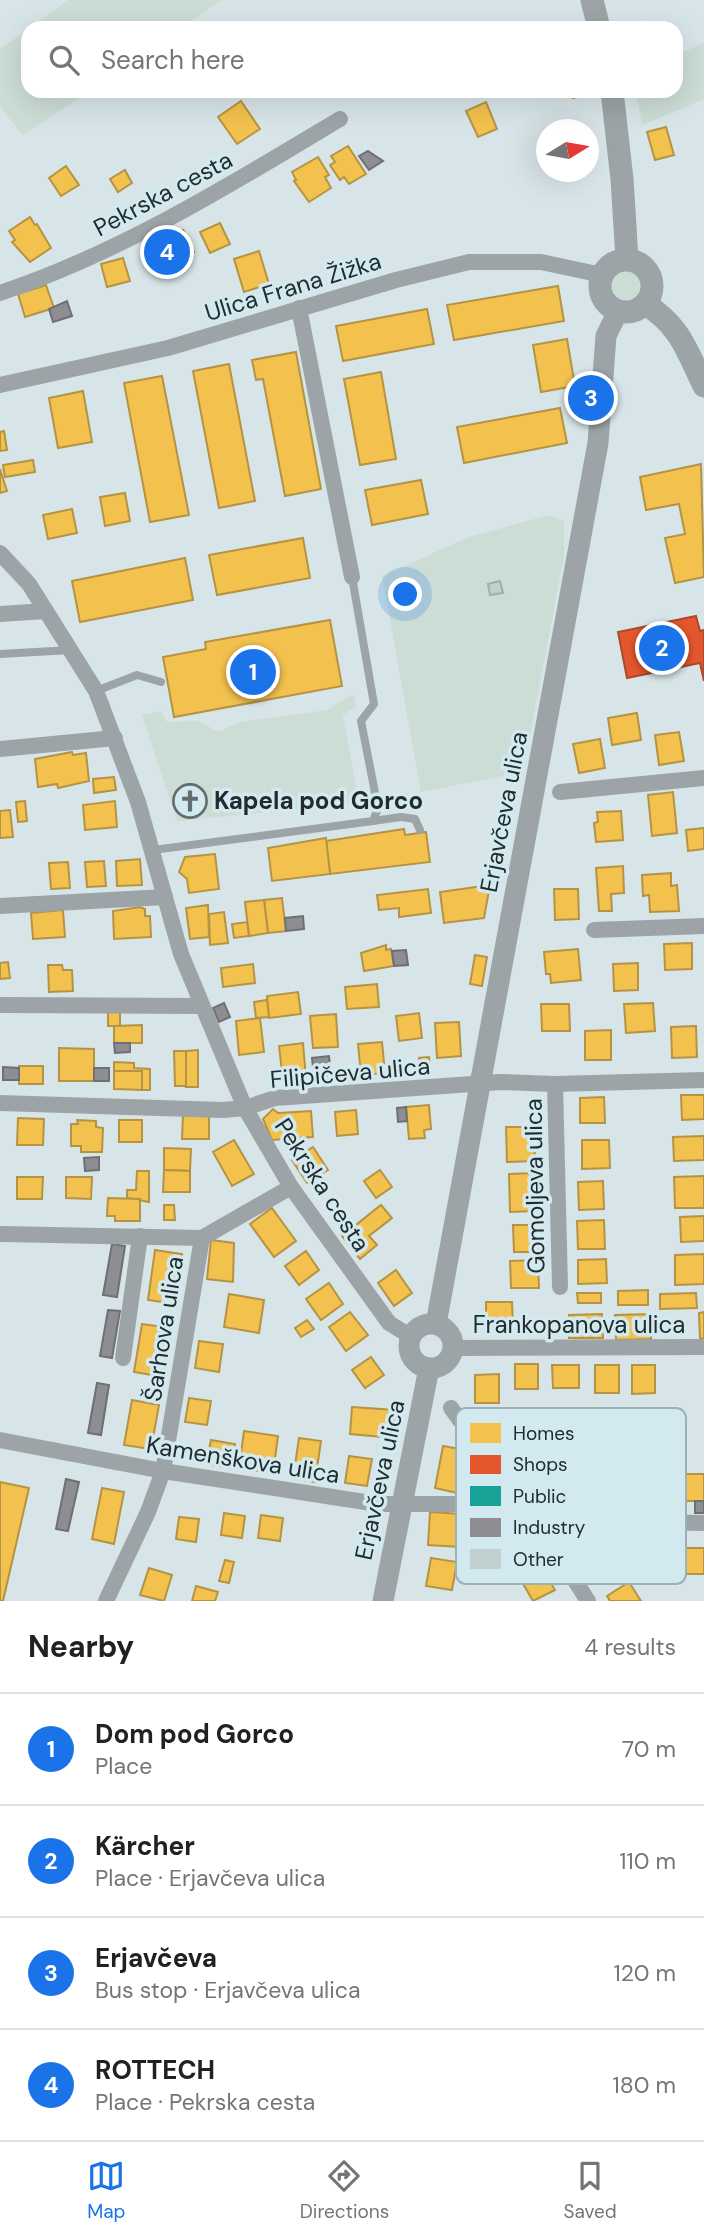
<!DOCTYPE html>
<html lang="en">
<head>
<meta charset="utf-8">
<style>
	body { margin:0; font-family:"DM Sans",sans-serif; background:#f6f6f6; color:#202124 }
	.compass { position:absolute; left:536px; top:119px; width:63px; height:63px; border-radius:50%; background:#fff; box-shadow:0 7px 28px #0002; rotate:79deg }
	.you { position:absolute; left:406px; top:595px; width:24px; height:24px; margin:-18px; border:5px solid #fff; border-radius:50%; background:#1a73e8; box-shadow:0 0 0 10px #1a73e833 }
	.badge { display:grid; place-items:center; width:46px; height:46px; border-radius:50%; background:#1a73e8; color:#fff; font-size:23px; font-weight:700 }
	.pin { position:absolute; translate:-50% -50%; border:4px solid #fff; box-shadow:0 2px 7px #0006 }
	.list { margin:0; padding:0; list-style:none }
	h2 { display:flex; justify-content:space-between; align-items:center; height:91px; margin:0; padding:0 28px; font-size:30px }
	h2 small { font-size:23px; font-weight:400; color:#757577 }
	.list li { display:grid; grid-template-columns:46px 1fr auto; gap:21px; align-items:center; box-sizing:border-box; height:112px; padding:0 28px; border-top:2px solid #e0e0e0 }
	.list b { display:block; font-size:26px; white-space:nowrap }
	.list p { margin:0; font-size:23px; white-space:nowrap; color:#757577 }
	.list em { font-size:23px; font-style:normal; color:#757577 }
	.icon { flex:none; width:38px; height:38px; fill:none; stroke:currentColor; stroke-width:2; stroke-linecap:round; stroke-linejoin:round }
	.map { position:relative; flex:none; width:704px; height:1601px; overflow:hidden }
	.search { position:absolute; background:#fff; box-shadow:0 7px 28px #0002; left:21px; right:21px; top:21px; height:77px; display:flex; align-items:center; gap:18px; box-sizing:border-box; padding:0 24px; border-radius:21px; color:#757577; font-size:26px }
	.sheet { height:539px; background:#fff }
	nav { display:flex; justify-content:space-around; align-items:center; box-sizing:border-box; height:98px; border-top:2px solid #e0e0e0; background:#fff; font-size:19px; color:#757577 }
	nav a { display:grid; justify-items:center; gap:4px }
	nav .on { color:#1a73e8 }
	.map>svg:first-child { display:block }
	.green { fill:#cbddd5 }
	.homes { fill:#f2c14e; stroke:#b49444; stroke-width:2 }
	.shops { fill:#e4572e; stroke:#aa4a2e; stroke-width:2 }
	.public { fill:#17a398; stroke:#1a7f78; stroke-width:2 }
	.industry { fill:#8d8d92; stroke:#6d7074; stroke-width:2 }
	.building { fill:#c0cfcf; stroke:#a3adae; stroke-width:2 }
	.lines { fill:none; stroke-linecap:round; stroke-linejoin:round }
	.service { stroke:#9da4a7; stroke-width:8 }
	.minor { stroke:#9da4a7; stroke-width:16 }
	.tertiary { stroke:#9da4a7; stroke-width:21 }
	.secondary { stroke:#9ca4a7; stroke-width:23 }
	.labels { text-anchor:middle; stroke-width:7; stroke-linejoin:round; paint-order:stroke }
	.street-label { font-size:24px; fill:#222c2e; stroke:#d1e9ef }
	.poi-label { font-size:24px; font-weight:bold; fill:#222c2e; stroke:#d1e9ef; text-anchor:start }
	.key { fill:#d1e9ef; stroke:#9cb0b5; stroke-width:2 }
	.key-label { font-size:19px; fill:#222c2e }
</style>
</head>
<body>
<div class="map">
<svg width="704" height="1601" viewBox="0 0 704 1601">
	<rect width="100%" height="100%" fill="#d8e5e8"/>
	<!-- green -->
	<g class="green">
		<path d="M68 0H221L181 28H29Z"/>
		<path d="M28 29V91H89L23 136 0 107V49Z"/>
		<path d="M704 43V99L642 125 636 91H676V55Z"/>
		<circle cx="625" cy="286" r="15"/>
		<path d="M549 515 564 521V556L523 772 421 792 382 576 469 537Z"/>
		<path d="M353 694 356 706 343 715 359 803 177 821 142 715 160 711 167 722 198 721 219 732 239 722 327 710Z"/>
	</g>
	<!-- homes -->
	<g class="homes">
		<path d="M571 91H596V92L573 98Z"/>
		<path d="M241 101 260 129 237 144 218 117Z"/>
		<path d="M486 102 497 129 478 137 466 111Z"/>
		<path d="M666 127 674 155 655 160 647 132Z"/>
		<path d="M348 146 366 174 349 184 344 177 340 180 330 165 335 162 331 156Z"/>
		<path d="M318 157 329 175 325 177 331 188 309 202 294 181 296 180 292 172Z"/>
		<path d="M66 166 79 185 61 196 49 178Z"/>
		<path d="M125 170 132 183 118 192 110 179Z"/>
		<path d="M30 217 35 225 37 224 51 248 30 262 12 242 15 240 9 231Z"/>
		<path d="M220 223 230 244 210 253 200 232Z"/>
		<path d="M183 230 194 252 182 259 170 236Z"/>
		<path d="M170 236 182 259 163 268 152 246Z"/>
		<path d="M259 251 269 284 244 292 234 259Z"/>
		<path d="M123 258 130 281 107 287 101 264Z"/>
		<path d="M46 285 54 308 25 317 18 294Z"/>
		<path d="M558 286 564 321 454 340 447 305Z"/>
		<path d="M427 309 434 344 343 361 336 326Z"/>
		<path d="M567 339 575 386 541 392 533 345Z"/>
		<path d="M296 352 321 489 285 496 263 379 256 380 252 360Z"/>
		<path d="M229 364 255 501 219 508 193 371Z"/>
		<path d="M381 372 396 459 360 465 344 379Z"/>
		<path d="M162 376 189 515 150 522 124 383Z"/>
		<path d="M83 391 92 442 58 448 49 398Z"/>
		<path d="M560 408 567 443 464 463 457 427Z"/>
		<path d="M4 431 7 450 0 451V432Z"/>
		<path d="M33 460 35 472 5 477 3 465Z"/>
		<path d="M701 464 704 577 675 583 665 538 685 534 679 504 646 510 640 477Z"/>
		<path d="M0 469 7 491 0 493Z"/>
		<path d="M421 480 428 514 372 525 365 490Z"/>
		<path d="M125 493 130 521 105 526 100 497Z"/>
		<path d="M72 509 77 533 48 539 43 515Z"/>
		<path d="M303 538 310 578 217 595 209 555Z"/>
		<path d="M185 558 193 600 80 622 72 581Z"/>
		<path d="M330 620 342 686 174 717 163 657 206 649 205 642Z"/>
		<path d="M637 713 641 740 612 745 608 718Z"/>
		<path d="M679 732 684 761 659 765 655 735Z"/>
		<path d="M600 739 605 768 579 773 573 744Z"/>
		<path d="M72 752 73 755 86 753 89 781 58 788 57 784 38 787 35 759Z"/>
		<path d="M114 777 116 790 94 793 93 779Z"/>
		<path d="M673 792 677 833 652 836 648 795Z"/>
		<path d="M25 801 27 821 18 822 16 802Z"/>
		<path d="M115 801 117 827 85 830 83 805Z"/>
		<path d="M10 810 13 837 0 838V811Z"/>
		<path d="M621 811 623 840 596 842 594 823 598 822 597 812Z"/>
		<path d="M704 828V849L688 851 686 830Z"/>
		<path d="M404 829 405 835 426 832 430 862 330 874 326 841Z"/>
		<path d="M326 838 330 874 272 881 268 848Z"/>
		<path d="M215 854 219 889 189 893 187 879 179 872 185 857Z"/>
		<path d="M140 859 142 885 117 886 116 861Z"/>
		<path d="M104 861 106 886 87 887 85 862Z"/>
		<path d="M68 862 70 888 51 889 49 863Z"/>
		<path d="M623 866 624 893 611 894 612 911H599L596 868Z"/>
		<path d="M671 873V886L677 885 679 911 650 912 649 895 643 896 642 875Z"/>
		<path d="M490 885 484 918 444 923 440 892Z"/>
		<path d="M428 889 431 913 399 917V908L379 910 377 895Z"/>
		<path d="M554 889H578L579 919 555 920Z"/>
		<path d="M282 898 286 931 268 933 264 900Z"/>
		<path d="M264 900 268 933 249 936 245 902Z"/>
		<path d="M208 905 209 937 190 939 186 908Z"/>
		<path d="M140 907 145 909V916H150L151 937 114 939 113 911Z"/>
		<path d="M63 910 65 937 33 939 31 913Z"/>
		<path d="M224 912 228 943 210 945 209 914Z"/>
		<path d="M247 922 249 936 234 938 232 924Z"/>
		<path d="M692 943V969L665 970 664 944Z"/>
		<path d="M386 945V950L391 949 394 966 364 971 361 953Z"/>
		<path d="M578 949 581 980 551 983 550 974H546L544 952Z"/>
		<path d="M475 955 487 957 482 986 470 984Z"/>
		<path d="M8 962 10 978 0 979V963Z"/>
		<path d="M638 963V990L614 991 613 964Z"/>
		<path d="M253 964 255 983 223 987 221 968Z"/>
		<path d="M48 965H62L63 970H72L73 991 49 992Z"/>
		<path d="M377 984 379 1007 347 1009 345 987Z"/>
		<path d="M298 992 301 1014 269 1018 267 996Z"/>
		<path d="M267 1000 269 1017 256 1018 254 1002Z"/>
		<path d="M653 1003 655 1031 626 1033 624 1004Z"/>
		<path d="M541 1004H569L570 1031H542Z"/>
		<rect x="108" y="1012" width="12" height="14"/>
		<path d="M419 1013 422 1038 399 1041 396 1016Z"/>
		<path d="M336 1014 338 1047 313 1048 310 1016Z"/>
		<path d="M260 1018 264 1052 239 1055 236 1021Z"/>
		<path d="M459 1022 461 1056 437 1058 435 1023Z"/>
		<path d="M142 1025V1043H114V1026Z"/>
		<path d="M696 1026 697 1057 672 1058 671 1027Z"/>
		<path d="M611 1030V1060H585V1031Z"/>
		<path d="M382 1042 385 1073 361 1075 358 1044Z"/>
		<path d="M303 1043 306 1078 283 1081 279 1046Z"/>
		<path d="M59 1048 94 1049V1081H59Z"/>
		<path d="M198 1050V1087H186V1051Z"/>
		<path d="M174 1051H186V1086H175Z"/>
		<path d="M429 1057 431 1074 421 1075 419 1058Z"/>
		<path d="M114 1062 134 1063V1068L150 1069V1090H142V1071H114Z"/>
		<rect x="19" y="1066" width="24" height="18"/>
		<path d="M114 1071H142V1090L114 1089Z"/>
		<path d="M681 1095H704V1119L682 1120Z"/>
		<path d="M604 1097 605 1123H580V1098Z"/>
		<path d="M429 1105 431 1129 424 1130 425 1138 409 1139 406 1107Z"/>
		<path d="M273 1109 278 1113 311 1111 313 1137 272 1140 263 1119Z"/>
		<path d="M356 1110 358 1134 337 1136 335 1112Z"/>
		<path d="M183 1114 209 1115V1139H182Z"/>
		<path d="M18 1118 44 1119 43 1145H17Z"/>
		<path d="M77 1120 96 1121V1127L103 1128 102 1152H81V1146H71V1124H78Z"/>
		<rect x="119" y="1120" width="23" height="22"/>
		<path d="M506 1127H534L535 1161 507 1162Z"/>
		<path d="M704 1136V1160L674 1161 673 1137Z"/>
		<path d="M234 1140 254 1174 232 1186 213 1152Z"/>
		<path d="M582 1140H609L610 1168 582 1169Z"/>
		<path d="M313 1147 328 1170 307 1183 292 1160Z"/>
		<path d="M164 1148 191 1149 190 1171 164 1170Z"/>
		<path d="M164 1170 190 1171V1192H163Z"/>
		<path d="M380 1170 392 1187 376 1198 364 1181Z"/>
		<path d="M137 1171H149V1202L127 1198V1190H136Z"/>
		<path d="M535 1173 536 1211 510 1212 509 1174Z"/>
		<path d="M704 1176V1208H675L674 1177Z"/>
		<path d="M17 1177H43L42 1199H17Z"/>
		<path d="M66 1177H92L91 1199 66 1198Z"/>
		<path d="M603 1181 604 1209 579 1210 578 1182Z"/>
		<path d="M108 1198 140 1199V1221H115V1216H107Z"/>
		<path d="M164 1205H174L175 1220H164Z"/>
		<path d="M381 1205 392 1218 369 1236 377 1245 360 1259 342 1236Z"/>
		<path d="M272 1208 296 1241 274 1257 250 1224Z"/>
		<path d="M704 1216V1241L681 1242 680 1217Z"/>
		<path d="M604 1220 605 1249H578L577 1221Z"/>
		<path d="M513 1225H536L537 1252H514Z"/>
		<path d="M211 1240 234 1243 233 1282 207 1279Z"/>
		<path d="M155 1250 182 1254 175 1304 148 1300Z"/>
		<path d="M306 1251 319 1270 299 1285 285 1266Z"/>
		<path d="M704 1254V1284L675 1285V1255Z"/>
		<path d="M606 1259 607 1283 578 1284V1260Z"/>
		<path d="M538 1260 539 1288H511L510 1261Z"/>
		<path d="M396 1270 412 1293 394 1306 378 1283Z"/>
		<path d="M329 1283 343 1304 321 1320 306 1299Z"/>
		<path d="M648 1290V1305H618V1291Z"/>
		<path d="M577 1293H601V1303H578Z"/>
		<path d="M696 1293 697 1308 660 1309V1294Z"/>
		<path d="M229 1294 264 1300 259 1333 224 1327Z"/>
		<path d="M486 1302H512L513 1326H486Z"/>
		<path d="M350 1312 368 1335 346 1351 329 1327Z"/>
		<path d="M704 1312V1338L700 1339 699 1313Z"/>
		<path d="M602 1314 603 1338H569V1315Z"/>
		<path d="M651 1314V1339L616 1340 615 1315Z"/>
		<path d="M307 1320 314 1329 301 1337 295 1328Z"/>
		<path d="M142 1324 171 1328 164 1377 134 1372Z"/>
		<path d="M199 1341 223 1344 219 1372 195 1368Z"/>
		<path d="M371 1357 384 1375 365 1388 352 1370Z"/>
		<rect x="515" y="1364" width="23" height="25"/>
		<path d="M552 1365H579V1388H553Z"/>
		<rect x="595" y="1365" width="24" height="28"/>
		<path d="M632 1365H655V1393L632 1394Z"/>
		<path d="M499 1374V1403H475V1375Z"/>
		<path d="M189 1398 211 1401 207 1425 185 1422Z"/>
		<path d="M132 1400 159 1405 151 1449 124 1445Z"/>
		<path d="M352 1407 395 1410 393 1438 350 1434Z"/>
		<path d="M244 1431 278 1436 273 1473 239 1468Z"/>
		<path d="M299 1438 321 1441 315 1482 293 1478Z"/>
		<path d="M211 1440 235 1444 230 1468 206 1464Z"/>
		<path d="M443 1446 466 1450 457 1493 435 1488Z"/>
		<path d="M349 1456 372 1459 367 1486 345 1483Z"/>
		<rect x="677" y="1474" width="27" height="27"/>
		<path d="M0 1482 29 1488 3 1601H0Z"/>
		<path d="M102 1488 124 1492 114 1544 92 1539Z"/>
		<path d="M430 1512 462 1514 460 1547 428 1545Z"/>
		<path d="M224 1513 245 1516 242 1538 221 1535Z"/>
		<path d="M261 1515 283 1518 280 1541 258 1538Z"/>
		<path d="M179 1517 199 1519 196 1542 176 1539Z"/>
		<rect x="671" y="1548" width="33" height="26"/>
		<path d="M431 1558 457 1562 452 1590 426 1586Z"/>
		<path d="M225 1560 234 1562 229 1583 219 1581Z"/>
		<path d="M539 1563 555 1590 533 1601 518 1575Z"/>
		<path d="M149 1568 172 1575 164 1601 140 1595Z"/>
		<path d="M629 1582 641 1601H610L607 1596Z"/>
		<path d="M196 1586 218 1592 215 1601H192Z"/>
	</g>
	<!-- shops -->
	<path class="shops" d="M696 616 700 631 704 630V681L700 663 627 678 618 632Z"/>
	<!-- public -->
	<path class="public" d="M196 790 200 811 185 813 181 792Z"/>
	<!-- industry -->
	<g class="industry">
		<path d="M368 151 383 161 369 170 359 156Z"/>
		<path d="M67 301 72 316 53 322 49 309Z"/>
		<path d="M303 916 304 929 286 931 285 918Z"/>
		<path d="M406 950 408 965 394 966 392 951Z"/>
		<path d="M224 1003 230 1017 219 1022 213 1008Z"/>
		<path d="M114 1043H130V1052L115 1053Z"/>
		<path d="M329 1056 331 1075 314 1077 312 1058Z"/>
		<path d="M3 1067 19 1068V1080H3Z"/>
		<rect x="94" y="1068" width="15" height="13"/>
		<path d="M406 1107 407 1121 398 1122 397 1108Z"/>
		<path d="M99 1157V1170L85 1171 84 1158Z"/>
		<path d="M112 1244 125 1246 117 1297 103 1295Z"/>
		<path d="M108 1310 120 1311 112 1358 100 1356Z"/>
		<path d="M97 1383 109 1385 101 1435 88 1433Z"/>
		<path d="M66 1479 79 1482 68 1531 56 1529Z"/>
		<rect x="695" y="1501" width="9" height="12"/>
	</g>
	<!-- building -->
	<path class="building" d="M500 581 503 593 490 595 488 584Z"/>
	<g class="lines">
		<!-- service -->
		<g class="service">
			<path d="M0 654 71 650"/>
			<path d="M96 691 137 675 161 682"/>
			<path d="M373 821 401 817 415 819 420 830"/>
			<path d="M153 850 373 821 378 808 361 721 374 704 352 577"/>
		</g>
		<!-- minor -->
		<g class="minor">
			<path d="M0 293C122 252 230 185 340 119"/>
			<path d="M299 308 352 577"/>
			<path d="M0 385 168 348 396 280 469 262H541L602 275"/>
			<path d="M0 553 29 584 96 691 138 802 181 954 245 1108 291 1187 389 1323 410 1336"/>
			<path d="M0 614 46 611"/>
			<path d="M0 749 115 738"/>
			<path d="M560 792 704 778"/>
			<path d="M0 906 165 897"/>
			<path d="M594 930 704 926"/>
			<path d="M0 1005 201 1006"/>
			<path d="M555 1084 560 1287"/>
			<path d="M0 1103 223 1110 245 1108 275 1098 500 1082 555 1084 704 1080"/>
			<path d="M0 1234 202 1238"/>
			<path d="M202 1238 291 1187"/>
			<path d="M453 1348 704 1347"/>
			<path d="M123 1358 140 1236"/>
			<path d="M451 1408 555 1549 588 1601"/>
			<path d="M0 1440 163 1471 378 1504H523"/>
			<path d="M555 1549 605 1521 704 1523"/>
			<path d="M106 1601 148 1512 163 1471 202 1238"/>
		</g>
		<!-- tertiary -->
		<g class="tertiary">
			<circle cx="431" cy="1346" r="22"/>
			<path d="M436 1324 598 443 606 336 618 311"/>
			<path d="M383 1601 429 1368"/>
		</g>
		<!-- secondary -->
		<g class="secondary">
			<path d="M592 0 599 28"/>
			<path d="M612 91 622 179 627 259"/>
			<circle cx="626" cy="286" r="26"/>
			<path d="M645 304C680 325 687 351 704 386"/>
		</g>
	</g>
	<!-- icons -->
	<defs>
		<g id="church-ring" transform="scale(1.75)"><circle r="9.5" fill="#d1e9ef" stroke="#626d6f" stroke-width="1.5"/><path d="M-1.2-6h2.4v3.5h3.3v2.4h-3.3V6h-2.4V-.1h-3.3v-2.4h3.3Z" fill="#626d6f"/></g>
	</defs>
	<g fill-rule="evenodd">
		<use href="#church-ring" x="190" y="801"/>
	</g>
	<g class="labels">
		<!-- street labels -->
		<g class="street-label">
			<text transform="translate(163 194) rotate(-28)" y="8">Pekrska cesta</text>
			<text transform="translate(293 287) rotate(-17)" y="8">Ulica Frana Žižka</text>
			<text transform="translate(504 812) rotate(-79)" y="8">Erjavčeva ulica</text>
			<text transform="translate(350 1073) rotate(-5)" y="8">Filipičeva ulica</text>
			<text transform="translate(322 1185) rotate(57)" y="8">Pekrska cesta</text>
			<text transform="translate(535 1186) rotate(-91)" y="8">Gomoljeva ulica</text>
			<text x="579" y="1333">Frankopanova ulica</text>
			<text transform="translate(164 1329) rotate(-81)" y="8">Šarhova ulica</text>
			<text transform="translate(243 1460) rotate(9)" y="8">Kamenškova ulica</text>
			<text transform="translate(380 1480) rotate(-78)" y="8">Erjavčeva ulica</text>
		</g>
		<!-- poi labels -->
		<g class="poi-label">
			<text x="214" y="809">Kapela pod Gorco</text>
		</g>
	</g>
	<!-- legend -->
	<rect x="456" y="1408" width="230" height="176" rx="10" class="key"/>
	<rect x="470" y="1423" width="31" height="20" fill="#f2c14e"/>
	<rect x="470" y="1455" width="31" height="19" fill="#e4572e"/>
	<rect x="470" y="1486" width="31" height="20" fill="#17a398"/>
	<rect x="470" y="1518" width="31" height="19" fill="#8d8d92"/>
	<rect x="470" y="1549" width="31" height="20" fill="#c0cfcf"/>
	<g class="key-label">
		<text x="513" y="1440">Homes</text>
		<text x="513" y="1471">Shops</text>
		<text x="513" y="1503">Public</text>
		<text x="513" y="1534">Industry</text>
		<text x="513" y="1566">Other</text>
	</g>
</svg>
<svg class="compass" viewBox="-18 -18 36 36"><path d="M0-13l5 13h-10z" fill="#e53935"/><path d="M0 13l5-13h-10z" fill="#757577"/></svg>
<div class="you"></div>
<div class="pin badge" style="left:253px;top:672px">1</div>
<div class="pin badge" style="left:662px;top:648px">2</div>
<div class="pin badge" style="left:591px;top:398px">3</div>
<div class="pin badge" style="left:167px;top:252px">4</div>
<div class="search"><svg class="icon" aria-label="search" viewBox="0 0 24 24"><circle cx="10" cy="10" r="6"/><path d="M15 15l6 6"/></svg>Search here</div>
</div>
<section class="sheet">
<h2>Nearby<small>4 results</small></h2>
<ul class="list">
<li><span class="badge">1</span><div><b>Dom pod Gorco</b><p>Place</p></div><em>70 m</em></li>
<li><span class="badge">2</span><div><b>Kärcher</b><p>Place · Erjavčeva ulica</p></div><em>110 m</em></li>
<li><span class="badge">3</span><div><b>Erjavčeva</b><p>Bus stop · Erjavčeva ulica</p></div><em>120 m</em></li>
<li><span class="badge">4</span><div><b>ROTTECH</b><p>Place · Pekrska cesta</p></div><em>180 m</em></li>
</ul>
</section>
<nav>
<a class="on"><svg class="icon" aria-label="map" viewBox="0 0 24 24"><path d="M3 6l6-2 6 2 6-2v14l-6 2-6-2-6 2zM9 4v14M15 6v14"/></svg>Map</a>
<a><svg class="icon" aria-label="directions" viewBox="0 0 24 24"><path d="M12 3l9 9-9 9-9-9zM9 14v-3h6M13 9l2 2-2 2"/></svg>Directions</a>
<a><svg class="icon" aria-label="saved" viewBox="0 0 24 24"><path d="M7 4h10v16l-5-4-5 4z"/></svg>Saved</a>
</nav>
</body>
</html>
